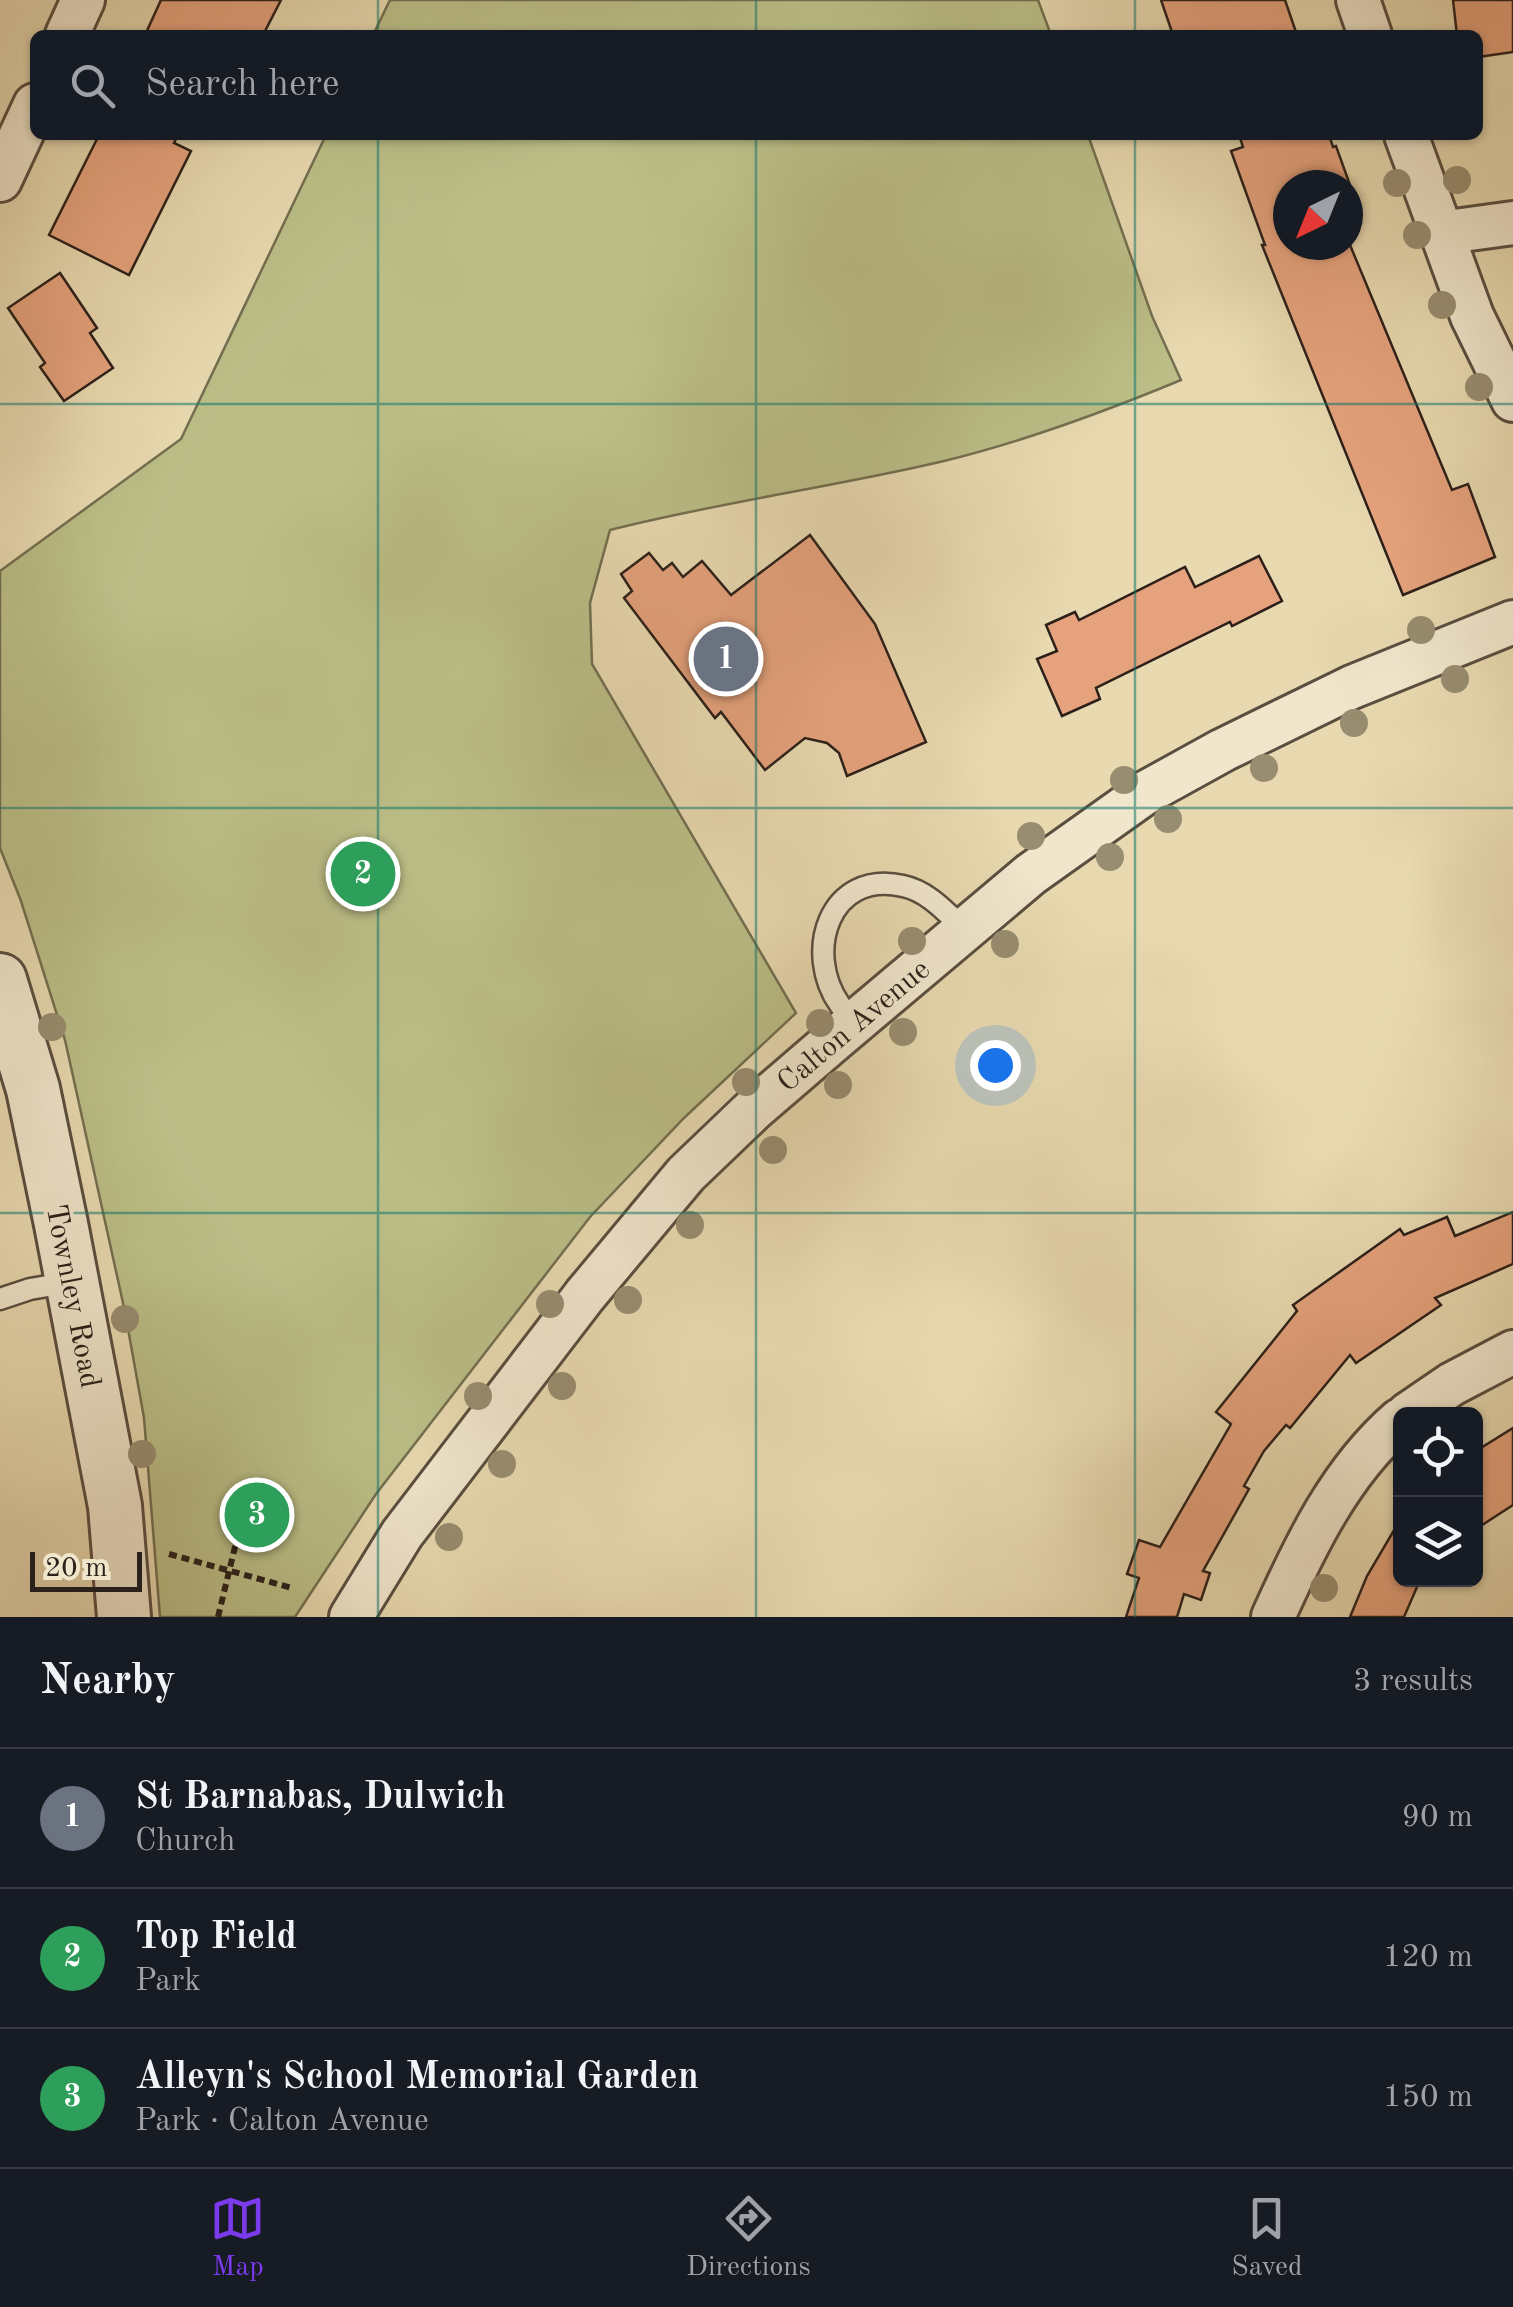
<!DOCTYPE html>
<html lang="en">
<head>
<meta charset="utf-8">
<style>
	body { margin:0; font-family:"Old Standard TT",serif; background:#20242c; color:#f1f3f6 }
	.controls { position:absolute; right:30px; bottom:30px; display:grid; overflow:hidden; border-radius:15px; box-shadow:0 2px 8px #0004 }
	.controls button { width:90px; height:90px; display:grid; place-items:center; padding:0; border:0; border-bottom:2px solid #363941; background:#171b24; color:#f1f3f6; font:50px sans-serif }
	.compass { position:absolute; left:1273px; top:170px; width:90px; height:90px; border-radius:50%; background:#171b24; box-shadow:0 2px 8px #0004; rotate:223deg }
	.scale { position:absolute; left:30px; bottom:25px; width:112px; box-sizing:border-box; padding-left:10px; border:5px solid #2b201a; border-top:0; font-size:28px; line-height:35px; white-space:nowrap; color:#2b201a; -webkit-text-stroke:8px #f0e6cc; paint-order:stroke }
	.you { position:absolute; left:995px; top:1065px; width:35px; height:35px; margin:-25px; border:8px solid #fff; border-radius:50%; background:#1a73e8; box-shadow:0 0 0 15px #1a73e833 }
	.badge { display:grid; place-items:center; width:65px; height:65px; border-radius:50%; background:#7c3aed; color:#fff; font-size:32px; font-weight:700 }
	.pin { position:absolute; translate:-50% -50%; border:5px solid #fff; box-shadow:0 2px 10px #0006 }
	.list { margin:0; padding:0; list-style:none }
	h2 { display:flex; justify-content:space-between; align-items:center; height:130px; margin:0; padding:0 40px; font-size:42px }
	h2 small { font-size:32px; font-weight:400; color:#9ea1a6 }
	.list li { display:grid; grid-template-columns:65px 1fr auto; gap:30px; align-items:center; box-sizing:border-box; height:140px; padding:0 40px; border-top:2px solid #363941 }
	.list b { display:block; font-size:38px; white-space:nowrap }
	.list p { margin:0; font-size:32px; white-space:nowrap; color:#9ea1a6 }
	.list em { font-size:32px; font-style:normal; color:#9ea1a6 }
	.icon { flex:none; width:55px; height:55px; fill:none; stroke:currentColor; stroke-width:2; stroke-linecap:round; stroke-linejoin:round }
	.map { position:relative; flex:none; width:1513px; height:1617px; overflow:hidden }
	.search { position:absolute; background:#171b24; box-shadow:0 2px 8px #0004; left:30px; right:30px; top:30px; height:110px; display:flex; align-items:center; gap:25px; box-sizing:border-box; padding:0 35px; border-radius:15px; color:#9ea1a6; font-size:38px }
	.sheet { height:550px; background:#171b24 }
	nav { display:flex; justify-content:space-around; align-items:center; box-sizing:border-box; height:140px; border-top:2px solid #363941; background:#171b24; font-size:28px; color:#9ea1a6 }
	nav a { display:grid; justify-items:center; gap:5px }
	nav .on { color:#7c3aed }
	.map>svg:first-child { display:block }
	.green { fill:#bbbe87; stroke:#736f50; stroke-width:2.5 }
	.building { fill:#e5a27c; stroke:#2b201a; stroke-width:2.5 }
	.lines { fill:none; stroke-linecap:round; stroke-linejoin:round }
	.service-casing { stroke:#5a4e40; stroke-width:25 }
	.minor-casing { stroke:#5a4e40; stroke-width:48 }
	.tertiary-casing { stroke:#5a4e40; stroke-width:58 }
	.path { stroke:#2b201a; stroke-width:6; stroke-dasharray:8 5; stroke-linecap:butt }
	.service { stroke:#f0e6cc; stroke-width:20 }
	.minor { stroke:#f0e6cc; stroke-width:42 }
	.tertiary { stroke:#f0e6cc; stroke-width:52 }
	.tree { fill:#988d70 }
	.grid { fill:none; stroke:#0f766e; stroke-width:2.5; stroke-opacity:0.55 }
	.labels { text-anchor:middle; stroke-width:8; stroke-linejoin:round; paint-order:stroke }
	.street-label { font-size:30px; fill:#2b201a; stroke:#f0e6cc }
</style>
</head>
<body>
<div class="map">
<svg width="1513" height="1617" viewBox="0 0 1513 1617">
	<rect width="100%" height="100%" fill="#e8d9b0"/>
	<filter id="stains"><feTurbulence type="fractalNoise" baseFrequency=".002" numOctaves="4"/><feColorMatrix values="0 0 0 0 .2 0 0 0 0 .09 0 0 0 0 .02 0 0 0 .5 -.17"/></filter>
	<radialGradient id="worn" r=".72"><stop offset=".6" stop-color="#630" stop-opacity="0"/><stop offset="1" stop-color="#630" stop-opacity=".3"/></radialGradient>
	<!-- green -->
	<g class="green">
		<path d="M390 0H1038L1051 35H373Z"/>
		<path d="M326 135H1088L1152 316 1181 380C1104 412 1026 441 944 461 834 487 720 502 610 530L590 603 592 664 796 1013 684 1118 590 1217 376 1494 295 1617H160L144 1418 125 1312 65 1040 21 901 0 848V571L181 439Z"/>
	</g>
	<!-- building -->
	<g class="building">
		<path d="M161 0H281L263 35H145Z"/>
		<path d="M1161 0H1285L1297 35H1173Z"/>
		<path d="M1453 0H1513V52L1478 57V35H1457Z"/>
		<path d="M99 135H178L174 143 191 151 129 275 49 235Z"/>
		<path d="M1239 135H1329L1333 147 1336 146 1350 185H1288V245H1350L1452 490 1468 484 1495 557 1403 595 1262 245H1265L1231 151 1243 147Z"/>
		<path d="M60 273 97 328 90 333 113 368 64 401 40 367 45 363 8 308Z"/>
		<path d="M810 535 875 624 926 742 847 776 839 753 827 743 805 738 765 770 721 712 715 718 624 598 632 591 621 574 649 553 663 570 672 563 683 577 702 561 731 595Z"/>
		<path d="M1259 556 1282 601 1232 626 1230 622 1096 688 1100 699 1062 716 1037 659 1057 651 1046 625 1075 612 1079 620 1185 567 1195 587Z"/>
		<path d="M1513 1212V1264L1435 1298 1441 1305 1356 1363 1350 1355 1290 1428 1286 1425 1264 1451 1244 1486 1249 1489 1203 1571 1210 1573 1201 1600 1184 1594 1177 1617H1126L1139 1578 1127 1574 1139 1540 1160 1547 1231 1424 1216 1412 1297 1311 1293 1305 1400 1229 1404 1235 1447 1217 1455 1236Z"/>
		<path d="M1513 1428V1505L1476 1529V1451Z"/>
		<path d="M1400 1520V1580H1420L1404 1617H1350L1367 1576Z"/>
	</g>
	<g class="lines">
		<!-- service casing -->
		<g class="service-casing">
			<g id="service">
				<path d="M856 1021C851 1016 844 1011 840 1005 803 953 829 869 903 886 928 891 947 913 965 930"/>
				<path d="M0 1299 30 1289 71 1282"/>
			</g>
		</g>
		<!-- minor casing -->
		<g class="minor-casing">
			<g id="minor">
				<path d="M1358 0 1370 35"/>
				<path d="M67 35 83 0"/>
				<path d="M1406 135 1472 316 1513 400"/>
				<path d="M0 180 35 105"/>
				<path d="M1440 233 1513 223"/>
				<path d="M1408 1414 1452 1384 1513 1352"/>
				<path d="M351 1617 402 1534 585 1295 686 1174 755 1108 834 1040 1031 874 1145 793 1223 750 1352 687 1513 622"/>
				<path d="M1273 1617C1305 1546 1340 1472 1400 1420"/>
			</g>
		</g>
		<!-- tertiary casing -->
		<g class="tertiary-casing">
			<path id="tertiary" d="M0 980 33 1089 61 1224 115 1506 124 1617"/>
		</g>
		<!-- path -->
		<g class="path">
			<path d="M169 1554 292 1588"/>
			<path d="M218 1617 243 1514"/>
		</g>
		<!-- service -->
		<use href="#service" class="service"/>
		<!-- minor -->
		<use href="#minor" class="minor"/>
		<!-- tertiary -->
		<use href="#tertiary" class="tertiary"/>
	</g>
	<!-- trees -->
	<g class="tree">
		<circle cx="1457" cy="180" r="14"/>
		<circle cx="1397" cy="183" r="14"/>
		<circle cx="1417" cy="235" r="14"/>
		<circle cx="1442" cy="305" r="14"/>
		<circle cx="1479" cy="387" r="14"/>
		<circle cx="1421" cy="630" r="14"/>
		<circle cx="1455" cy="679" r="14"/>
		<circle cx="1354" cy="723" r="14"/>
		<circle cx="1264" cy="768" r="14"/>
		<circle cx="1124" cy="780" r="14"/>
		<circle cx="1168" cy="819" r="14"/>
		<circle cx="1031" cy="836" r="14"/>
		<circle cx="1110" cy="857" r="14"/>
		<circle cx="912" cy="941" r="14"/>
		<circle cx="1005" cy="944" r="14"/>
		<circle cx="820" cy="1023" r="14"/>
		<circle cx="52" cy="1027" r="14"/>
		<circle cx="903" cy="1032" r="14"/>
		<circle cx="746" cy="1082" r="14"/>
		<circle cx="838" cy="1085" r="14"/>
		<circle cx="773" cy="1150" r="14"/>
		<circle cx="690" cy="1225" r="14"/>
		<circle cx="628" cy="1300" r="14"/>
		<circle cx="550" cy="1304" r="14"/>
		<circle cx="125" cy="1319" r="14"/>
		<circle cx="562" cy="1386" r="14"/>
		<circle cx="478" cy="1396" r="14"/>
		<circle cx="142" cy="1454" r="14"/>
		<circle cx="502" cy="1464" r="14"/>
		<circle cx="449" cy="1537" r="14"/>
		<circle cx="1324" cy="1588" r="14"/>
	</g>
	<!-- grid -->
	<path class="grid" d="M378 0V35M756 0V35M1135 0V35M378 135V1617M756 135V1617M1135 135V1617M0 404H1513M0 808H1513M0 1213H1513"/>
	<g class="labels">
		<!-- street labels -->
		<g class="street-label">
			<text transform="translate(853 1025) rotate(-40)" y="10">Calton Avenue</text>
			<text transform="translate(74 1296) rotate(79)" y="10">Townley Road</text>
		</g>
	</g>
	<rect width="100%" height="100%" filter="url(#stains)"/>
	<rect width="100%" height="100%" fill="url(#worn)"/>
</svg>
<div class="controls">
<button><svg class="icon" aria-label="locate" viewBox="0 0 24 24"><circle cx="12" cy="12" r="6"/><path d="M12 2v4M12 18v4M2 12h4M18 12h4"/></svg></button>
<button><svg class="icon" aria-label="layers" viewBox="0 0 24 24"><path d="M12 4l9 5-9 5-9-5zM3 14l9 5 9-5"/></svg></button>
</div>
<svg class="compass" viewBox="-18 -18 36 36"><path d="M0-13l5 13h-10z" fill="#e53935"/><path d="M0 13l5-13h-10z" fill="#9ea1a6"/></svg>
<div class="scale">20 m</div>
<div class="you"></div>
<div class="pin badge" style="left:726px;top:659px;background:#6b7280">1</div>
<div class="pin badge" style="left:363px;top:874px;background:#2e9e5b">2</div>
<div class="pin badge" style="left:257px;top:1515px;background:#2e9e5b">3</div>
<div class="search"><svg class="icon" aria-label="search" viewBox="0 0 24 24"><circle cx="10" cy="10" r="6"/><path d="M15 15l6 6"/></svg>Search here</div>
</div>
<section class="sheet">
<h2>Nearby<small>3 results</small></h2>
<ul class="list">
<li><span class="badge" style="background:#6b7280">1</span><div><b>St Barnabas, Dulwich</b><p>Church</p></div><em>90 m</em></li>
<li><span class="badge" style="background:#2e9e5b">2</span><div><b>Top Field</b><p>Park</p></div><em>120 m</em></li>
<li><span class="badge" style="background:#2e9e5b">3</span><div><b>Alleyn's School Memorial Garden</b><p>Park · Calton Avenue</p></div><em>150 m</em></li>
</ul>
</section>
<nav>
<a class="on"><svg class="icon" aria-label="map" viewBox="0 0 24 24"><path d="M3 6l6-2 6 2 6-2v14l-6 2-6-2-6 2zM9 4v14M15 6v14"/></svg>Map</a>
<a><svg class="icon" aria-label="directions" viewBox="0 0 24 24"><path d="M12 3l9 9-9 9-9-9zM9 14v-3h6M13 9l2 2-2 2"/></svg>Directions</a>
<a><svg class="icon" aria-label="saved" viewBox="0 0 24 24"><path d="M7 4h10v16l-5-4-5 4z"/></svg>Saved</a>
</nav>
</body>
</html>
